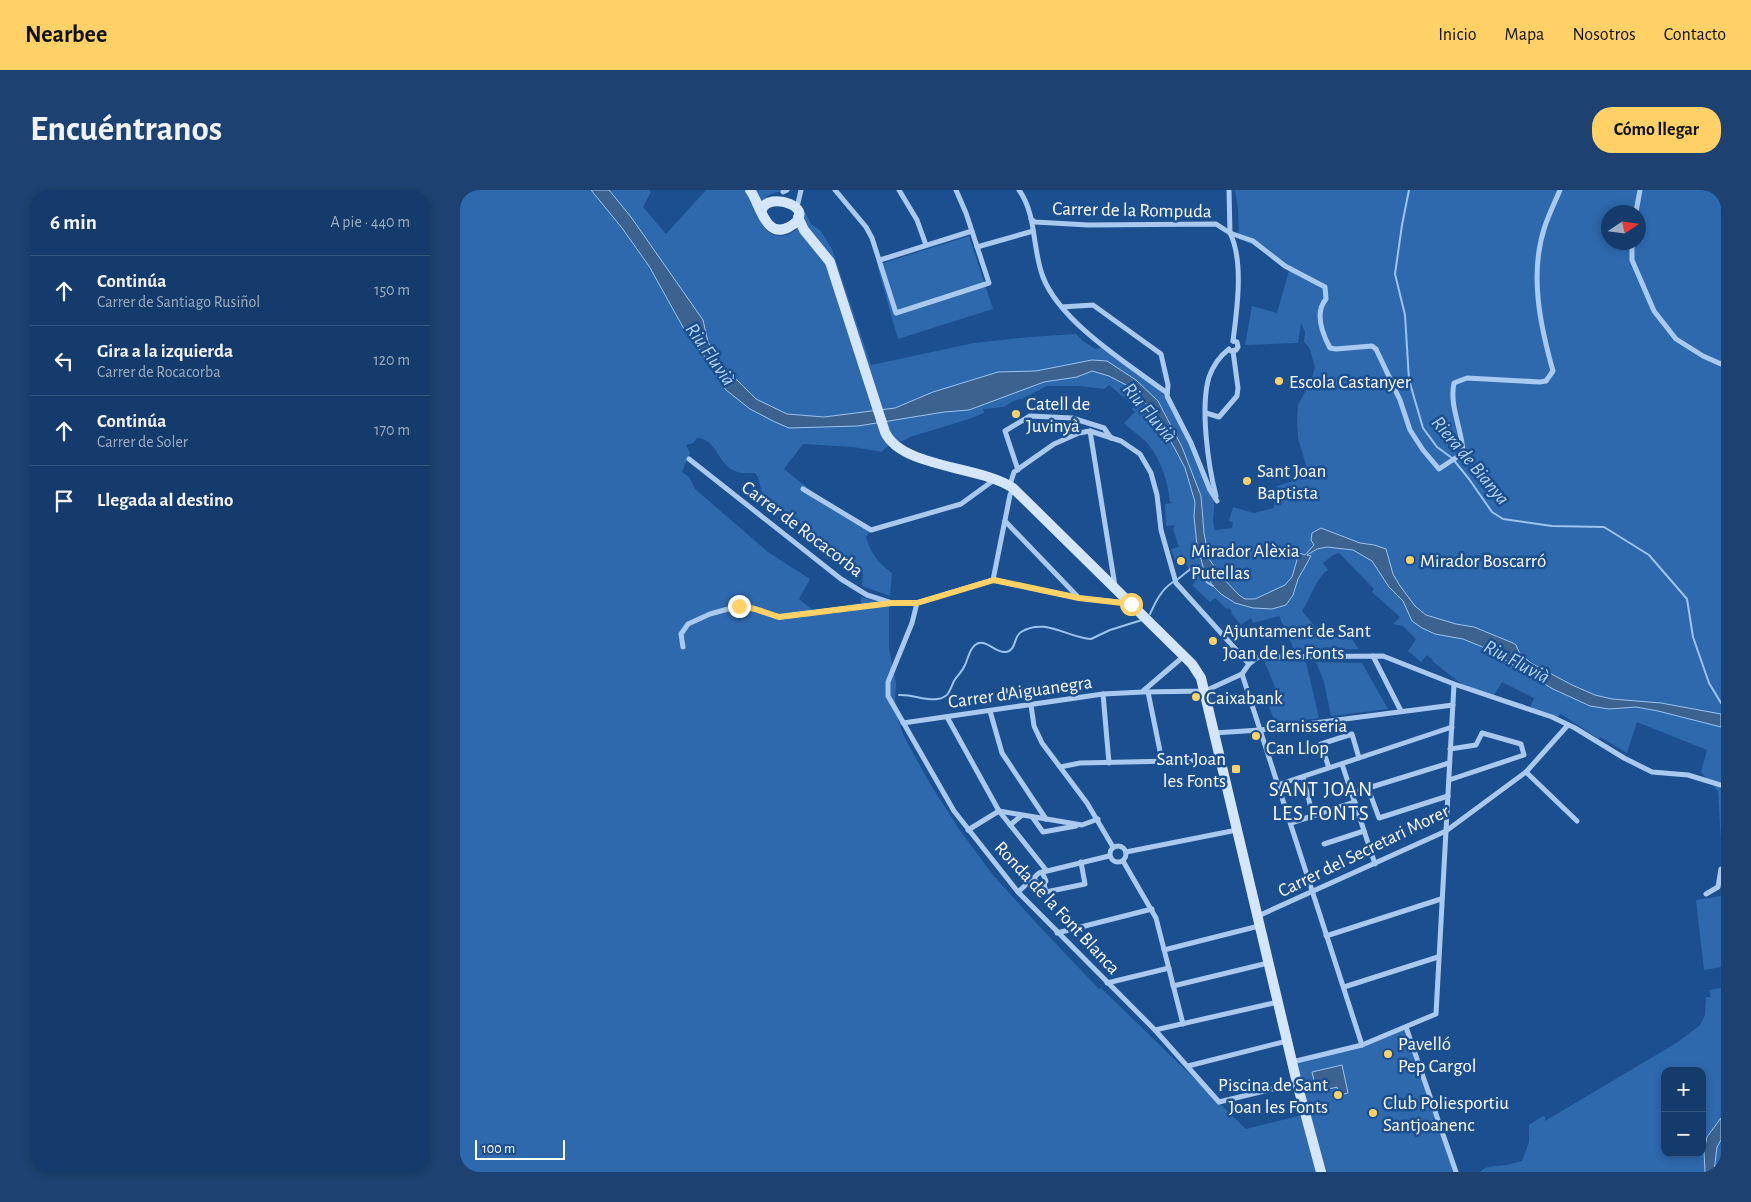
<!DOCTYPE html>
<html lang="es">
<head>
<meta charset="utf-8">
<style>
	body { margin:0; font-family:"Alegreya Sans",sans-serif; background:#1d4271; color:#f1f3f6 }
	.controls { position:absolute; right:15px; bottom:15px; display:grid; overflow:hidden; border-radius:10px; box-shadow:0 2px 8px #0003 }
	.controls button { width:45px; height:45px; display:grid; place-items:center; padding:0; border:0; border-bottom:1px solid #33557e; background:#143b6b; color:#f1f3f6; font:25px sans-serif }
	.compass { position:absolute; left:1141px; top:15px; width:45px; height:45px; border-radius:50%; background:#143b6b; box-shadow:0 2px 8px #0003; rotate:77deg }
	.scale { position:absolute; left:15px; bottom:12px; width:90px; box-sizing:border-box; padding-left:5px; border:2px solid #fff; border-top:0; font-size:14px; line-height:18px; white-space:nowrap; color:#fff; -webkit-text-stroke:4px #1b4f8f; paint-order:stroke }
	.stop { position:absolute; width:15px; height:15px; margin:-11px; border:4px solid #ffd166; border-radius:50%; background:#fff }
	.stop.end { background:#ffd166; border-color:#fff; box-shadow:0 1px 5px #0008 }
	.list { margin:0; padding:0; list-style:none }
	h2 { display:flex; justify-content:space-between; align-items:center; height:65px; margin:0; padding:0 20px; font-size:21px }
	h2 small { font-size:16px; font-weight:400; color:#9dadc1 }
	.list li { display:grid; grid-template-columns:32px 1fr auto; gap:15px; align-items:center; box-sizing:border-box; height:70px; padding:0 20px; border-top:1px solid #33557e }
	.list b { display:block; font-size:19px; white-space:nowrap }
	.list p { margin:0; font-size:16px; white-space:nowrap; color:#9dadc1 }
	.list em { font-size:16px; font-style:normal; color:#9dadc1 }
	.icon { flex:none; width:28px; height:28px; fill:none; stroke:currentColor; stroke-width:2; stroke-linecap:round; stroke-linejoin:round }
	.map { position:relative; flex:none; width:1261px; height:982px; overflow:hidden; border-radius:20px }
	header { display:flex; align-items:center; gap:30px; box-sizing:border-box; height:70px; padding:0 25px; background:#ffd166; color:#111 }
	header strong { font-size:24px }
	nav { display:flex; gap:28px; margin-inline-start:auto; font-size:18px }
	.intro { display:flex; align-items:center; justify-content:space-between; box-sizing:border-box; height:120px; padding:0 30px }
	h1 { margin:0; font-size:35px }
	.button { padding:12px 22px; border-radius:20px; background:#ffd166; color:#111; font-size:18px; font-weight:700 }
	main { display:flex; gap:30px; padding:0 30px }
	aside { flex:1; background:#143b6b; border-radius:20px; box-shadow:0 2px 8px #0003 }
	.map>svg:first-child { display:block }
	.green { fill:#2e69ad; fill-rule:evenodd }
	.water { fill:#3c6290; stroke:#9cc4f0 }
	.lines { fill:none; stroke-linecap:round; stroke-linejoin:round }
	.stream { stroke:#9cc4f0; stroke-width:2 }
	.street { stroke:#a9c9ee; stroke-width:5 }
	.secondary { stroke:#d6e6fa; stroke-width:10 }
	.route { stroke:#ffd166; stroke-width:6 }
	.poi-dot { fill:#ffd166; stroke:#1b4f8f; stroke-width:2 }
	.labels { text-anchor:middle; stroke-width:5; stroke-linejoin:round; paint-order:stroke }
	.street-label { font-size:19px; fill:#fff; stroke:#1b4f8f }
	.poi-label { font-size:19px; fill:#fff; stroke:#1b4f8f; text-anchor:start }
	.water-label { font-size:20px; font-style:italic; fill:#b5d3f5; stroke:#1b4f8f }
	.quarter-label { font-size:21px; letter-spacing:1px; fill:#fff; stroke:#1b4f8f }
</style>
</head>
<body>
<header>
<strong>Nearbee</strong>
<nav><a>Inicio</a><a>Mapa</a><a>Nosotros</a><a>Contacto</a></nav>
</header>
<div class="intro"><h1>Encuéntranos</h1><a class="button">Cómo llegar</a></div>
<main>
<aside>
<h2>6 min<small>A pie · 440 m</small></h2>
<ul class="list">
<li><svg class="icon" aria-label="ahead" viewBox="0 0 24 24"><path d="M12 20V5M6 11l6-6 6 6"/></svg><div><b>Continúa</b><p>Carrer de Santiago Rusiñol</p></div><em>150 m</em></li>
<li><svg class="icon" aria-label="left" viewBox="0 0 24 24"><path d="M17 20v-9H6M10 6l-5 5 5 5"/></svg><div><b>Gira a la izquierda</b><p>Carrer de Rocacorba</p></div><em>120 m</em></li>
<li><svg class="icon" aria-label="ahead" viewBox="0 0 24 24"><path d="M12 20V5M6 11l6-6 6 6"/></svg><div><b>Continúa</b><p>Carrer de Soler</p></div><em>170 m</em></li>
<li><svg class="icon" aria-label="arrive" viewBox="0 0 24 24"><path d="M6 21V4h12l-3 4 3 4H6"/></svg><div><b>Llegada al destino</b></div></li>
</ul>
</aside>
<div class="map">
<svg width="1261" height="982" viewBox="0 0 1261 982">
	<rect width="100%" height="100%" fill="#1b4f8f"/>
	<!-- green -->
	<g class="green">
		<path d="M0 0H189L191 2 183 17 206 44 246 0H331L328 2C319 1 308 3 304 10 286 42 330 61 341 30 342 25 343 23 343 18L351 34 360 40 372 59 411 175 514 153 570 147 616 144 623 151 635 159 642 157 698 199 706 208 729 252 754 312C755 324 751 326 755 340L772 338 773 332 769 331 773 317 794 323 814 318 817 296 849 286 838 248 837 230 838 215 851 191 855 177 849 157 844 152 845 142 841 133 838 153 785 155 792 116 817 123 829 81 795 56 779 49 778 19 775 0H1261V652L1258 601 1241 582 1247 560 1177 532 1167 563 1140 547 1139 549 1101 524 1097 527 1070 518 1074 508 1042 492 1034 505 1003 495 972 471 973 470 967 465 961 472 948 461 956 449 943 436 933 434 940 427 912 402 914 399 879 363 873 365 863 373 868 380C855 389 851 408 842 421L857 439 869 447 889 445 899 459 835 461 819 426 793 433 791 428 781 435 771 423 772 422 769 418 767 419 755 408 750 412 732 395 735 393 730 388 732 387 720 359 724 374 717 376 711 359 719 357 713 339 715 335 706 336 705 314 713 313 710 312C708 292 701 270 688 254 683 248 670 239 664 233L675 222 672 219 674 216 649 195 644 199 620 196H587L564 208 553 211 544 217 523 219 524 223 509 229 450 247C439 255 434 248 422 262L393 257 343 254 324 279 372 317 411 340 406 347C411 364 418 373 432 383L430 406 402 396 403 383 302 303 298 287 295 283C289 283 280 284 275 281 259 276 255 247 237 248L233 253 226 255 230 263 222 282 229 287 235 299 308 362 350 389 339 409 354 421 401 413V407L429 414V458L436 493 435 510 437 526 443 544 453 563 472 597 501 642 533 685 579 736 639 799 641 798 786 939 850 923 836 871 902 855 946 837 996 982H0ZM1148 22H1178V52H1148Z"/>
		<path d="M509 46 533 119 438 149 417 75Z"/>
		<path d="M804 470 846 472 859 528 816 534 809 517 820 510Z"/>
		<path d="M856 472 902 473 928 519 871 526 864 492Z"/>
		<path d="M1261 706V777L1244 780 1236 710Z"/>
		<path d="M1261 798V982H1020C1028 974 1037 977 1046 975 1052 974 1057 972 1062 971L1069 952V935L1083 926 1085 927V931L1218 852 1235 839 1240 835 1245 825 1246 807H1251L1249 800ZM1205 881H1242V963H1205Z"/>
	</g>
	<!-- water -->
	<g class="water">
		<path d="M131 0H149L171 27 243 130 248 152 264 177 296 209 327 224 364 227 435 218 473 202 538 182 576 181 632 170 647 171 676 190 698 211 722 257 741 306 744 343 749 369 762 387 779 405 785 409H795L825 395 832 387 839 363 845 365 854 355 851 350 852 343 861 338 900 353 914 355 926 359 933 384 940 396 955 416 966 425 996 434 1014 437 1053 453 1056 455 1060 464 1071 473 1112 495 1135 505 1152 509 1201 513 1261 524V537L1198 521 1176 517 1149 519 1130 516 1093 499 1025 458 1003 449 975 444 962 438 952 431 943 411 929 397 912 371 893 360 867 357 857 359 847 365 851 366 838 389 833 405 826 415 812 419 793 418 775 413 761 404 752 395 744 380 737 355 734 327 735 312 725 278 714 257 690 218 670 197 649 186 632 181 617 187 584 192 509 220 484 222 398 236 329 238 315 232 290 219 266 200 241 161 224 139 189 76 162 38Z"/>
		<path d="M882 875 888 903 879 905 877 897 857 902 852 882Z"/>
		<path d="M1261 928V950L1257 957 1254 982H1245L1244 961 1247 947Z"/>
	</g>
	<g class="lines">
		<!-- stream -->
		<g class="stream">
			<path d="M949 0 942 35 935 84 945 125 949 190 963 238 977 257 992 268 1009 289 1032 322 1043 329 1092 336 1144 337 1189 365 1227 409 1233 447 1249 493 1261 513"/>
			<path d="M718 389 733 377 748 393 753 396"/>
			<path d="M690 424C696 411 701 400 713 392"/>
			<path d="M439 505C452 504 465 511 477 509 480 509 484 507 487 505 490 501 492 495 494 491 497 486 502 482 505 475 508 469 509 460 515 455 526 447 535 464 546 462 557 460 553 447 561 442 585 427 608 448 631 449L650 440 682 430"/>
		</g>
		<!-- street -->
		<g class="street">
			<path d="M375 0 406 37 412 48 436 123 529 93 506 23 496 0"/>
			<path d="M439 0 457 30 466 55"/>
			<path d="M559 0C577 25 572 59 583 87 600 132 668 174 707 203"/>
			<path d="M769 0 770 43"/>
			<path d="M323 2 327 0"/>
			<path d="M338 13 341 0"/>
			<path d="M1176 22 1180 0"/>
			<path d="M571 29 575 32 628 35 756 34 770 43 793 51 825 76 865 97 866 109C854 123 862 143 870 158L876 159 912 156 916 159 940 210 950 240 963 260 979 279 1000 265 1003 262C1002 239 989 216 994 193L1007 188 1080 192 1086 191 1093 181C1080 135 1069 83 1085 36 1089 24 1095 12 1100 0"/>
			<path d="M770 43C784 71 777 120 773 151"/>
			<path d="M1172 52V70L1194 121 1216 149 1243 166 1261 174"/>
			<path d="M517 57 573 41"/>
			<path d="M420 70 512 41"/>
			<path d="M602 117 633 115 701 164 708 195 707 206 731 253 750 300 757 311"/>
			<path d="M771 161 776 160 778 157 777 152 773 151"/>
			<path d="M746 223 759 227 777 206 778 198 773 161"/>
			<path d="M630 241 655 396"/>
			<path d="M229 269 381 389 407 405 432 413H457L533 390 619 408 668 413"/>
			<path d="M558 280 545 241 570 226 612 228 644 238 651 248"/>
			<path d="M550 295 554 282 594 254 619 243 630 241 661 251 680 264 691 283 697 305 701 340 716 393 789 474"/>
			<path d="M343 299 411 340 501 314 534 290"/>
			<path d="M756 306C748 275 740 217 749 187 753 176 760 166 769 159"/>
			<path d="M545 331 619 408"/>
			<path d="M533 390 550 305 553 298"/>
			<path d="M457 413 452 433 428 492V506L494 621 558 702 695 840 759 912 837 893"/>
			<path d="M223 457 221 444 228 434 250 424 279 416 295 419 319 427 429 413"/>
			<path d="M913 466 941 521"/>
			<path d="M782 484 902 855"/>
			<path d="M683 501 724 466"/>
			<path d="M688 502 702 571"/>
			<path d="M643 504 649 573"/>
			<path d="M571 515 574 536 582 553 627 613 653 657"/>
			<path d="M530 521 542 563 586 629"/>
			<path d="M487 527 539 621 586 680"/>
			<path d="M443 533 643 504 683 502 745 501 782 484 789 474 798 467 923 466 994 494 1092 527 1115 538 1164 568 1192 582 1228 585 1261 595"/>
			<path d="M754 543 800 540 993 515"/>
			<path d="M899 568 992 537"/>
			<path d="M882 574 915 674"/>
			<path d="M600 577 620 573 761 570"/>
			<path d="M1066 582 1117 631"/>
			<path d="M843 587 853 626"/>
			<path d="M989 590 1064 565 1061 554 1022 543 1016 555 990 559"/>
			<path d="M817 595 899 568 892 544 861 554 869 578"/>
			<path d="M908 598 919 628 988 606"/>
			<path d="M892 603 989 573"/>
			<path d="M573 628 583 642 616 636"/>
			<path d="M831 633 895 612"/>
			<path d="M550 635 561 626"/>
			<path d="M508 640 539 621 622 635 638 629"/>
			<path d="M864 654 904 641"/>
			<circle cx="658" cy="664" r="8"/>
			<path d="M666 662 777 640"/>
			<path d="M663 671 696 728 723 834"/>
			<path d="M574 688 578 694H584L586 691 582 682"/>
			<path d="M584 694 586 702 625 694 621 672"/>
			<path d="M558 702 579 683 649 666"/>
			<path d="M1246 704 1258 697 1261 679"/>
			<path d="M798 726 986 641 1066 582 1108 535"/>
			<path d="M597 743 692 719"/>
			<path d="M866 746 981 709"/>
			<path d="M704 760 799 736"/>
			<path d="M647 793 709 778"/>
			<path d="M713 796 808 773"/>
			<path d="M884 797 978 767"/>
			<path d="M946 837 996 982"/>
			<path d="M695 840 818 812"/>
			<path d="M832 872 902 855 976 824 994 494"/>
			<path d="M728 876 827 851"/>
		</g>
		<!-- secondary -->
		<g class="secondary">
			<path d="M290 0C300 13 305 50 329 37 362 18 307 0 302 20"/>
			<path d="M338 27 344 40 370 72 425 242C441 278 522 276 553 298L732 474 741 488 837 893 861 982"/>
		</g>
	</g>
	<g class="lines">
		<!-- route -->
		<path class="route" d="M279 416 295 419 319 427 432 413H457L534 390 619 408 671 414"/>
	</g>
	<!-- markers -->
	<g class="poi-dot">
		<circle cx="819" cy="191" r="5"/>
		<circle cx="556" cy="224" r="5"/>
		<circle cx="787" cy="291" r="5"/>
		<circle cx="950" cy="370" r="5"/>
		<circle cx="721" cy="371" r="5"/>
		<circle cx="753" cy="451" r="5"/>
		<circle cx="736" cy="507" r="5"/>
		<circle cx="796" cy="546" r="5"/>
		<rect x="771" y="574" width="10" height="10" rx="2.5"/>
		<circle cx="928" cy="864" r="5"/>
		<circle cx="878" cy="905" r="5"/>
		<circle cx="913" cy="923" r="5"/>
	</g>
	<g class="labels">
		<!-- street labels -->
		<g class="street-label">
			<text transform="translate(672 19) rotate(1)" y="7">Carrer de la Rompuda</text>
			<text transform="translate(343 338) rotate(37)" y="7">Carrer de Rocacorba</text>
			<text transform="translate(560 501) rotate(-8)" y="7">Carrer d'Aiguanegra</text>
			<text transform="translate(903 660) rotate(-26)" y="7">Carrer del Secretari Morer</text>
			<text transform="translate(598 717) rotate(47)" y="7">Ronda de la Font Blanca</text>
		</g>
		<!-- poi labels -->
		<g class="poi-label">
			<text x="829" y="198">Escola Castanyer</text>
			<text x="566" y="220">Catell de<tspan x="566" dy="22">Juvinyà</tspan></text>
			<text x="797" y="287">Sant Joan<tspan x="797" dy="22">Baptista</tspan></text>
			<text x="731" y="367">Mirador Alèxia<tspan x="731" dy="22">Putellas</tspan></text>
			<text x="960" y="377">Mirador Boscarró</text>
			<text x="763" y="447">Ajuntament de Sant<tspan x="763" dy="22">Joan de les Fonts</tspan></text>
			<text x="746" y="514">Caixabank</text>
			<text x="806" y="542">Carnisseria<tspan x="806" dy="22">Can Llop</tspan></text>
			<text x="766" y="575" text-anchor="end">Sant Joan<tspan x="766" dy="22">les Fonts</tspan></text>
			<text x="938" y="860">Pavelló<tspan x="938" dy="22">Pep Cargol</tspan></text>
			<text x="868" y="901" text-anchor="end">Piscina de Sant<tspan x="868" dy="22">Joan les Fonts</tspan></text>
			<text x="923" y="919">Club Poliesportiu<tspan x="923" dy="22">Santjoanenc</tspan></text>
		</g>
		<!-- water labels -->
		<g class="water-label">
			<text transform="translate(251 164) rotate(55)" y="7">Riu Fluvià</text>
			<text transform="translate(690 222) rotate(50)" y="7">Riu Fluvià</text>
			<text transform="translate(1011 270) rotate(50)" y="7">Riera de Bianya</text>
			<text transform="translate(1057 471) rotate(28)" y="7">Riu Fluvià</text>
		</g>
		<!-- quarter labels -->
		<g class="quarter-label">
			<text x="861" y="606">SANT JOAN<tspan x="861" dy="24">LES FONTS</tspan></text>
		</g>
	</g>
</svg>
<div class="controls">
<button>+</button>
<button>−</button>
</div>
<svg class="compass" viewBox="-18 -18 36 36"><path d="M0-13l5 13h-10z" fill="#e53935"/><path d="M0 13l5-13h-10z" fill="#9dadc1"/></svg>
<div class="scale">100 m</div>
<div class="stop" style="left:671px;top:414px"></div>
<div class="stop end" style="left:279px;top:416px"></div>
</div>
</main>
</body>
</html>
